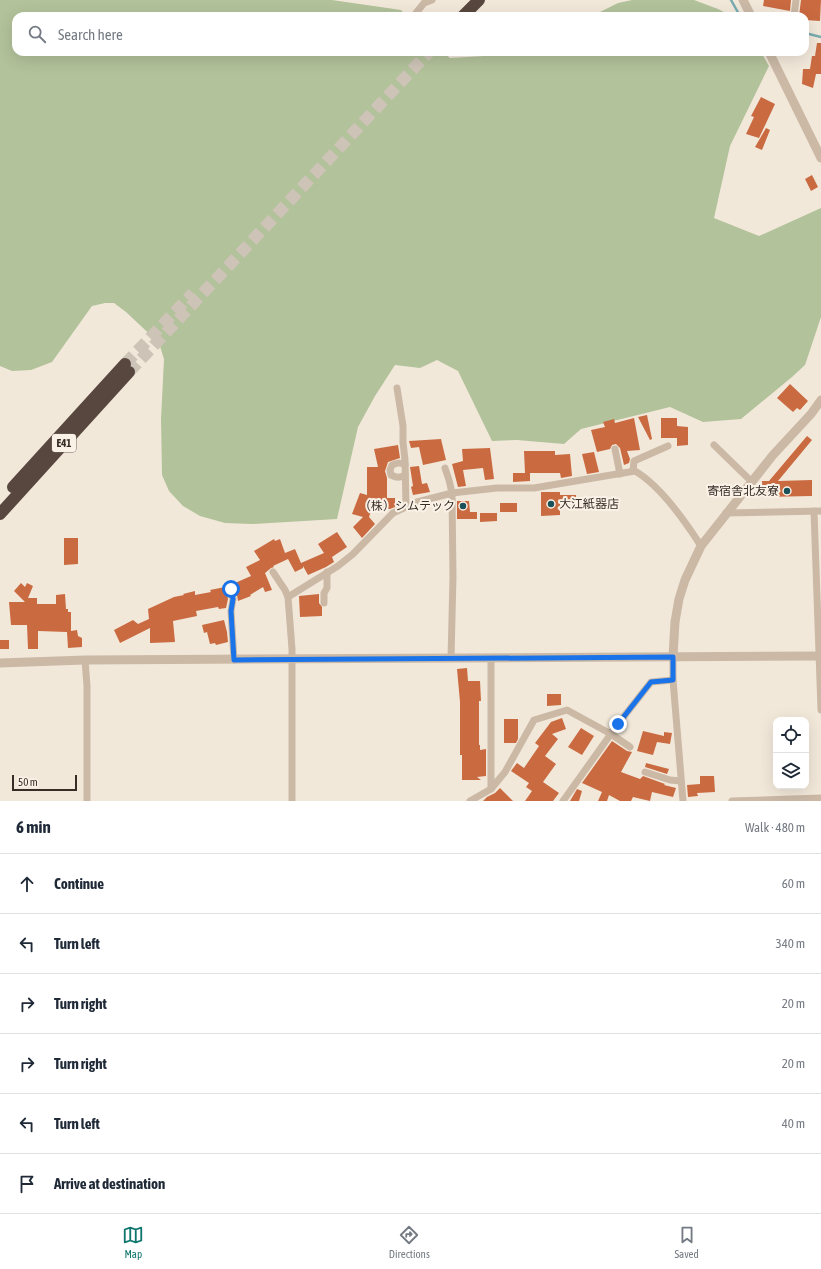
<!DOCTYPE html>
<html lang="en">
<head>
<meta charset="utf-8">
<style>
	body { margin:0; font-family:"Asap Condensed","Noto Sans JP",sans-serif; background:#f2f2f3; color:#1f2937 }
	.controls { position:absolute; right:12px; bottom:12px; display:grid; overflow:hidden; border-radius:8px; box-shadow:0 4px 16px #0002 }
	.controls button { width:36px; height:36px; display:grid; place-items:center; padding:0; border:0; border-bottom:1px solid #e0e1e3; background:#fff; color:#1f2937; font:20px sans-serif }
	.scale { position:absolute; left:12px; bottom:10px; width:65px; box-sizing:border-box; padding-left:4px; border:2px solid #372d27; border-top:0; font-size:11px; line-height:14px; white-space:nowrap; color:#372d27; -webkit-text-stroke:3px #faf2e7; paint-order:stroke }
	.stop { position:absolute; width:12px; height:12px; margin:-9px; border:3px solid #1a73e8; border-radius:50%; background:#fff }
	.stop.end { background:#1a73e8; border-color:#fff; box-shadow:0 1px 4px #0008 }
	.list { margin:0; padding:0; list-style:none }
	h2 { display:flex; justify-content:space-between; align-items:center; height:52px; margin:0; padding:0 16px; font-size:17px }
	h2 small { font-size:13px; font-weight:400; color:#747a83 }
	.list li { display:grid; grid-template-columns:26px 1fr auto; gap:12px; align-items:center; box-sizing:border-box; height:60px; padding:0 16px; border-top:1px solid #e0e1e3 }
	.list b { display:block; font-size:15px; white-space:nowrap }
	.list em { font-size:13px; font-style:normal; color:#747a83 }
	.icon { flex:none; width:22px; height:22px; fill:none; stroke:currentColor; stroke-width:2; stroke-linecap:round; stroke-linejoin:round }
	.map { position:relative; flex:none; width:821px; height:801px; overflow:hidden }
	.search { position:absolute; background:#fff; box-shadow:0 4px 16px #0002; left:12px; right:12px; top:12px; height:44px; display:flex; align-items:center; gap:10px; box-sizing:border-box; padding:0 14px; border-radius:12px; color:#747a83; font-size:15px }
	.sheet { height:412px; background:#fff }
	nav { display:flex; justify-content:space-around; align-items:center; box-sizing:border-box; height:56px; border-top:1px solid #e0e1e3; background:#fff; font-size:11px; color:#747a83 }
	nav a { display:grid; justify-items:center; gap:2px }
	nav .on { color:#0f766e }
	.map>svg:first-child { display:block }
	.green { fill:#b2c29a }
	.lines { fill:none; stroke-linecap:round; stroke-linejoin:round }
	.stream { stroke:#78abb0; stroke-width:2.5 }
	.building { fill:#ca6a41 }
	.motorway-tunnel { stroke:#cdc3b6; stroke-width:12; stroke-dasharray:12 6; stroke-linecap:butt }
	.minor { stroke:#cbb9a6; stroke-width:7 }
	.tertiary { stroke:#cbb9a6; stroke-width:9 }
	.motorway { stroke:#58473e; stroke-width:12 }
	.route { stroke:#1a73e8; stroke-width:5 }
	.poi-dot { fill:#1b525a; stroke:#faf2e7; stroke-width:1.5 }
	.labels { text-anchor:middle; stroke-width:4; stroke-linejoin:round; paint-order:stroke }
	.shield { fill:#faf2e7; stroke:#726861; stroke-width:1 }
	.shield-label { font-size:11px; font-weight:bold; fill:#372d27 }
	.poi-label { font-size:12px; fill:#372d27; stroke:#faf2e7; text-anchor:end }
</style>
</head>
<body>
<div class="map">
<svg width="821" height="801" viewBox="0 0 821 801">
	<rect width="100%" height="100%" fill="#f2e8da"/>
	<!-- green -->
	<g class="green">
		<path d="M0 0H332L401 10 407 16H16V52H443L450 58 521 54 524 52H761L769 66 730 146 714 218 759 236 821 208V317L805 365 792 377 741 419 703 422 670 407 581 429 564 444 517 440 492 441 458 371 437 360 420 368 395 365 375 396 358 427 337 519 252 524 225 523 200 516 183 506 169 491 162 475 161 419 164 359 159 343 126 312 114 303H105L92 306 52 362 31 370 12 371 0 366Z"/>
		<path d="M632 0H694L718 9 732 16H592L618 3Z"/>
	</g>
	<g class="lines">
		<!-- stream -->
		<g class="stream">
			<path d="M731 0 740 16"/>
			<path d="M805 33 821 37"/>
		</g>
	</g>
	<!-- building -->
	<g class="building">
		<path d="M764 0H791L790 11 763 6Z"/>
		<path d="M801 0H821L820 21 805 20V16H799Z"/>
		<path d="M817 43H821V74H816L813 88 802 84 803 69H810L812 56H815Z"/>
		<path d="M761 97 775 104 759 138 746 134 754 117 751 116Z"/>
		<path d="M766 128 770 130 762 150 755 147Z"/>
		<path d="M812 175 818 187 811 191 805 179Z"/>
		<path d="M790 384 808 401 800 410 797 408 793 412 777 398Z"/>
		<path d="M647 415 652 439 650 440 638 417Z"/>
		<path d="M634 418 640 450 627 451 630 459 629 463 624 465 620 448 616 444 612 445 610 449 597 452 591 430 605 427 603 422 614 419 615 423Z"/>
		<path d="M661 418H677V426L688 427V445L677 446V438H661Z"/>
		<path d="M807 436 812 440 778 481 812 480V496L763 497 762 481H769Z"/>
		<path d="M441 439 446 460 423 465 419 447 411 448 409 441Z"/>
		<path d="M398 445 400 458 388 462 385 471 387 478V498H395V507L390 509 372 508 369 517 375 524 362 538 353 527 363 517 352 514 360 493 367 495V467H378L374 449Z"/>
		<path d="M490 448 494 479 485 480 483 468 463 470 466 486 458 487 452 464 463 461 462 449Z"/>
		<path d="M524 451H555V455L570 454 572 476 561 478 560 473H525Z"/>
		<path d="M594 452 599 472 587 474 582 454Z"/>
		<path d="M419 466 422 484 427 483 430 492 413 495 411 487 413 486 410 467Z"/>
		<path d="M513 473H530V481L513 482Z"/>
		<path d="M541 492H560V495H576V503L560 504V515L541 516Z"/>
		<path d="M457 501H469L470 512H477V519H457Z"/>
		<rect x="500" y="503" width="17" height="9"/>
		<path d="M480 513H497V521L480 522Z"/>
		<path d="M337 532 347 547 332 557 334 562 326 567 308 575 303 566V568L295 572 288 559 273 566 274 567 271 568 265 573 272 590 265 592 263 587 250 595 251 596 238 601 235 583 251 576 246 567 260 560 254 551 274 539 275 541 280 539 285 553 295 549 301 563 324 553 318 544Z"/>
		<path d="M64 538H78V564L64 565Z"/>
		<path d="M21 583 25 587 27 583 33 586 28 598H37V604H56V595L65 594 66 609H68V612H71V631L77 630 78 636 82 638V647L68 648 67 632 38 631V649H28L27 625H11L9 602H25L14 591Z"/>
		<path d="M225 587 228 599 226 608 219 609 218 607 196 611 197 616 173 621 175 642 150 643V628L120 643 114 630 133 620 138 624 149 619 148 609 174 597 184 595 183 594 195 591V595L211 592 210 590Z"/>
		<path d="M319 594V603L322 607V616L300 617 299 596Z"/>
		<path d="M224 620 227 632 228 642 216 645 215 643 210 644 207 632 204 633 202 625Z"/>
		<rect x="0" y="640" width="9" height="9"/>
		<path d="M467 668 468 681H480L481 701H479V745H480V750L486 749V776L477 777 481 780H462V755H460V702L457 669Z"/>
		<path d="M547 694H561V705L547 706Z"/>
		<path d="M562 718 566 729 552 734 558 739 545 756 556 764 543 782 559 793 553 801H525L532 791 526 787 529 783 511 771 517 763 524 768 539 746 535 743 551 722Z"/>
		<path d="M504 719H518V739L516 743H504Z"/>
		<path d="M581 728 594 736 582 755 568 747Z"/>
		<path d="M643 731 664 736V732L672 733 670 744 657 742 653 755 637 751Z"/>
		<path d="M612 741 627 751 632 752 621 772 640 779 643 776 665 784 664 785 676 788 673 797 652 792 650 801 633 797 631 801H620L609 795 607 801H598L602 792 582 783Z"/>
		<path d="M646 763 669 769 667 774 645 767Z"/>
		<path d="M700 776H714L715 792 697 793 698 796 688 797 687 785 700 784Z"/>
		<path d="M500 788 513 801H483L487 797 495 793Z"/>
		<path d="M577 789 582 791 579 801H570Z"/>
	</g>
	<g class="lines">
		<!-- motorway-tunnel -->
		<g class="motorway-tunnel">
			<path d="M125 364 193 293"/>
			<path d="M129 372 429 52"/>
		</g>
		<!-- minor -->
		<g class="minor">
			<path d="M416 13 424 3 432 0"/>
			<path d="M767 16H772"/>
			<path d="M794 16 796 0"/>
			<path d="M397 388 403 426V442L405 460 406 506"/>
			<path d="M714 445 751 481"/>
			<path d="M615 449 620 474"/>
			<path d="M405 465C400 462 397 463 392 465L390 470 391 475C397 478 400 478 405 475"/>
			<path d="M445 468 449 480 452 493 453 577 451 658"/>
			<path d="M633 471 634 461 668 446"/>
			<path d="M814 511 821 710"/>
			<path d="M726 513 821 511"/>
			<path d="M273 572 285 590 288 597"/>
			<path d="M230 585 233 599 231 611 234 660"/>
			<path d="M324 603V593L327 588V572"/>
			<path d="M673 657V680L683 801"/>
			<path d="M491 658V789L505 772 534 720 567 710 611 734 630 747"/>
			<path d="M85 660 87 686V801"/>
			<path d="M645 772 670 780 681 781"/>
			<path d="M292 801V649L288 597 338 566 353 554 393 513 417 502 452 493 497 488H534L635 471C661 486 685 521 701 546"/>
			<path d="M470 801 491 789"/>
			<path d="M563 801 618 724 651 682 673 680"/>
			<path d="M732 801 821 798"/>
		</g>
		<!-- tertiary -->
		<g class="tertiary">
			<path d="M743 0 751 16"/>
			<path d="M769 52 821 158"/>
			<path d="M673 657 675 622 679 599 685 580 701 546 773 455 811 414 821 400"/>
			<path d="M0 663 85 660 821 656"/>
		</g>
		<!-- motorway -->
		<g class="motorway">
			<path d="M463 16 479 0"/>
			<path d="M13 487 125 364"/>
			<path d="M0 514 129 372"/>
		</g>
	</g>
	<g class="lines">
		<!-- route -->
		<path class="route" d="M231 589 233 599 231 611 234 660 673 657V680L651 682 618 724"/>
	</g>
	<!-- markers -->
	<g class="poi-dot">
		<circle cx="787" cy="491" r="4"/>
		<circle cx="551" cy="504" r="4"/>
		<circle cx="463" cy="506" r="4"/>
	</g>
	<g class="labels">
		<!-- shield labels -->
		<rect class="shield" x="52" y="434" width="24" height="18" rx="3"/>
		<g class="shield-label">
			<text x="64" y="447">E41</text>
		</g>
		<!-- poi labels -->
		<g class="poi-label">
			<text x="779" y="495">寄宿舎北友寮</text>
			<text x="559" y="508" text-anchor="start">大江紙器店</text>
			<text x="455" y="510">（株）シムテック</text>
		</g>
	</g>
</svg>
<div class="controls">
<button><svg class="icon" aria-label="locate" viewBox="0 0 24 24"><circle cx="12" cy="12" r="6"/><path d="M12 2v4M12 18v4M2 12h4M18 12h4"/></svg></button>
<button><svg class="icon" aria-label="layers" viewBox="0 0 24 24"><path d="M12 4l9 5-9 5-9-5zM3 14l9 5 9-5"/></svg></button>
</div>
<div class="scale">50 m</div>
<div class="stop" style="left:231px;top:589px"></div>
<div class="stop end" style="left:618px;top:724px"></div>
<div class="search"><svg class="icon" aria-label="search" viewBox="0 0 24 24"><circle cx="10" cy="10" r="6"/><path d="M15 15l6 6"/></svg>Search here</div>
</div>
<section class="sheet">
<h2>6 min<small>Walk · 480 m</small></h2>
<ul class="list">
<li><svg class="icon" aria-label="ahead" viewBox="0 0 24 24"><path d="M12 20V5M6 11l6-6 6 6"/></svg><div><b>Continue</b></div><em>60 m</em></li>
<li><svg class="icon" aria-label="left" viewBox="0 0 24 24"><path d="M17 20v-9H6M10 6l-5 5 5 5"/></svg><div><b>Turn left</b></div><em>340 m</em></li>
<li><svg class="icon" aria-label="right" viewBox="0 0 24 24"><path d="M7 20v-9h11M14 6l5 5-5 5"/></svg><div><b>Turn right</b></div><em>20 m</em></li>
<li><svg class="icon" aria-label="right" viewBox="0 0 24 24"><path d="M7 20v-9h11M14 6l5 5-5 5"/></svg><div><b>Turn right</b></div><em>20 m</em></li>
<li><svg class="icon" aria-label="left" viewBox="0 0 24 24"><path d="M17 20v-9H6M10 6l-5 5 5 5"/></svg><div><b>Turn left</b></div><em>40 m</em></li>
<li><svg class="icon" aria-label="arrive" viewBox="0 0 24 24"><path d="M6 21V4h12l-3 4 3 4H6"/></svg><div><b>Arrive at destination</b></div></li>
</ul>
</section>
<nav>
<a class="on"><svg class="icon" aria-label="map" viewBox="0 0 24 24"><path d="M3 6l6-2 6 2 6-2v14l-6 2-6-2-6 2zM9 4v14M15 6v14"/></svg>Map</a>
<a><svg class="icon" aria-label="directions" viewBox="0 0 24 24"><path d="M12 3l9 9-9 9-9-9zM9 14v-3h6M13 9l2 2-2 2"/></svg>Directions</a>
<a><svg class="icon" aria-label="saved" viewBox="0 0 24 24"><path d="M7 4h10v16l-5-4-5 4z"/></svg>Saved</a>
</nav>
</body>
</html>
